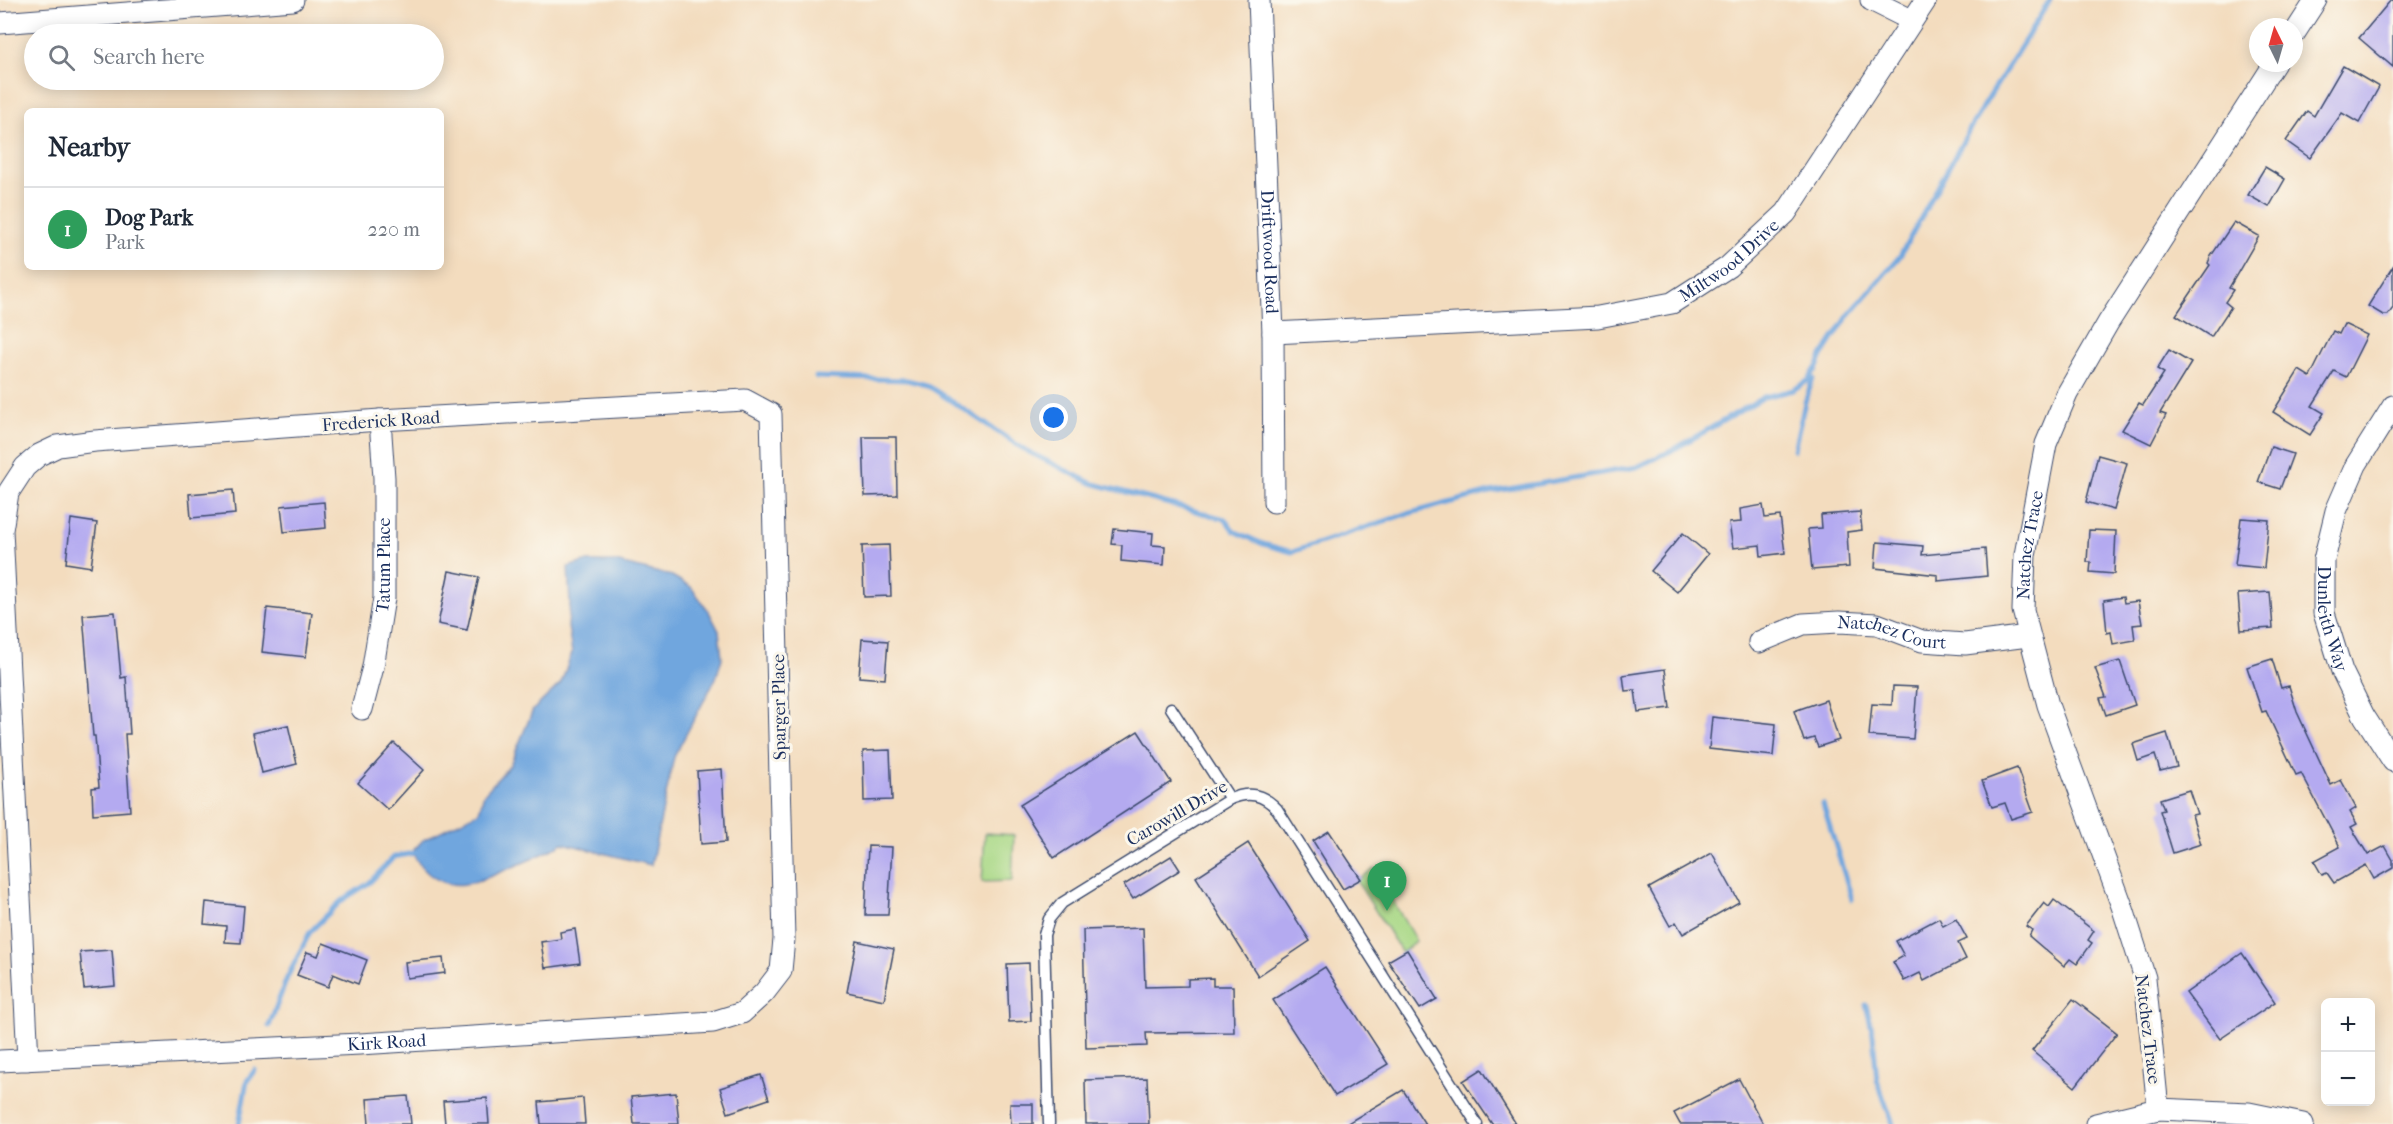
<!DOCTYPE html>
<html lang="en">
<head>
<meta charset="utf-8">
<style>
	body { margin:0; font-family:"IM FELL French Canon",serif; background:#f2f2f3; color:#1f2937 }
	.controls { position:absolute; right:18px; bottom:18px; display:grid; overflow:hidden; border-radius:9px; box-shadow:0 3px 15px #0003 }
	.controls button { width:54px; height:54px; display:grid; place-items:center; padding:0; border:0; border-bottom:2px solid #e0e1e3; background:#fff; color:#1f2937; font:30px sans-serif }
	.compass { position:absolute; left:2249px; top:18px; width:54px; height:54px; border-radius:50%; background:#fff; box-shadow:0 3px 15px #0003; rotate:355deg }
	.you { position:absolute; left:1054px; top:418px; width:21px; height:21px; margin:-15px; border:4px solid #fff; border-radius:50%; background:#1a73e8; box-shadow:0 0 0 9px #1a73e833 }
	.badge { display:grid; place-items:center; width:39px; height:39px; border-radius:50%; background:#d93025; color:#fff; font-size:20px; font-weight:700 }
	.pin { position:absolute; translate:-50% -50px; filter:drop-shadow(0 2px 3px #0008) }
	.pin::after { content:''; position:absolute; top:32px; width:21px; height:18px; background:inherit; clip-path:polygon(0 0,100% 0,50% 100%) }
	.list { margin:0; padding:0; list-style:none }
	h2 { display:flex; justify-content:space-between; align-items:center; height:78px; margin:0; padding:0 24px; font-size:26px }
	h2 small { font-size:20px; font-weight:400; color:#747a83 }
	.list li { display:grid; grid-template-columns:39px 1fr auto; gap:18px; align-items:center; box-sizing:border-box; height:84px; padding:0 24px; border-top:2px solid #e0e1e3 }
	.list b { display:block; font-size:22px; white-space:nowrap }
	.list p { margin:0; font-size:20px; white-space:nowrap; color:#747a83 }
	.list em { font-size:20px; font-style:normal; color:#747a83 }
	.icon { flex:none; width:33px; height:33px; fill:none; stroke:currentColor; stroke-width:2; stroke-linecap:round; stroke-linejoin:round }
	.map { position:relative; flex:none; width:2393px; height:1124px; overflow:hidden }
	.search { position:absolute; background:#fff; box-shadow:0 3px 15px #0003; left:24px; top:24px; width:420px; height:66px; display:flex; align-items:center; gap:15px; box-sizing:border-box; padding:0 21px; border-radius:33px; color:#747a83; font-size:22px }
	.panel { position:absolute; background:#fff; box-shadow:0 3px 15px #0003; left:24px; top:108px; width:420px; height:162px; border-radius:9px }
	.map>svg:first-child { display:block }
	.green { fill:#a9d886; stroke:#628472; stroke-width:1.5 }
	.water { fill:#70a6de; stroke:#466a9e; stroke-width:1.5 }
	.lines { fill:none; stroke-linecap:round; stroke-linejoin:round }
	.stream { stroke:#70a6de; stroke-width:5 }
	.building { fill:#b4aaf0 }
	.lane-casing { stroke:#3b496c; stroke-width:13 }
	.street-casing { stroke:#3b496c; stroke-width:23 }
	.lane { stroke:#fff; stroke-width:10 }
	.street { stroke:#fff; stroke-width:21 }
	.labels { text-anchor:middle; stroke-width:6; stroke-linejoin:round; paint-order:stroke }
	.street-label { font-size:18px; fill:#1b2f5e; stroke:#fbf7ec }
</style>
</head>
<body>
<div class="map">
<svg width="2393" height="1124" viewBox="0 0 2393 1124">
	<rect width="100%" height="100%" fill="#fbf7ec"/>
	<filter id="ink" filterUnits="userSpaceOnUse"><feTurbulence type="fractalNoise" baseFrequency=".0167" numOctaves="2"/><feDisplacementMap in="SourceGraphic" scale="12" xChannelSelector="R" yChannelSelector="G"/><feConvolveMatrix kernelMatrix="1 2 1 2 8 2 1 2 1" color-interpolation-filters="sRGB"/></filter>
	<filter id="wash" filterUnits="userSpaceOnUse"><feTurbulence type="fractalNoise" baseFrequency=".008" numOctaves="4" result="noise"/><feDisplacementMap in="SourceGraphic" scale="24" xChannelSelector="R" yChannelSelector="G"/><feGaussianBlur stdDeviation="1.35" result="paint"/><feColorMatrix in="noise" values="0 0 0 0 0 0 0 0 0 0 0 0 0 0 0 0 0 1.4 0 .05"/><feComposite in="paint" operator="in"/></filter>
	<g filter="url(#wash)">
		<rect width="100%" height="100%" fill="#f3dcbe"/>
		<!-- green -->
		<g class="green">
			<path d="M985 833 1014 835 1012 881 982 882Z"/>
			<path d="M1374 868 1416 941 1402 953 1357 881Z"/>
		</g>
		<!-- water -->
		<path class="water" d="M584 562H615L672 576 691 587 708 610 719 631 722 658 716 678 674 757 651 865 563 843C545 854 527 861 508 869 481 880 455 895 429 874 421 867 417 862 412 852L423 840 479 812 484 794 510 765 533 710 561 683 572 653 568 626 570 604 568 567Z"/>
		<g class="lines">
			<!-- stream -->
			<g class="stream">
				<path d="M1816 370 1822 356 1848 316 1900 256 1973 123 2050 0"/>
				<path d="M816 377 907 380 927 385 1025 450 1091 483 1225 519 1234 531 1263 544 1292 552 1403 515 1490 492 1637 467 1673 450 1764 397 1793 390 1809 380 1816 368"/>
				<path d="M1794 450 1805 402 1813 379"/>
				<path d="M1823 804 1852 899"/>
				<path d="M1866 1005 1873 1034 1877 1080 1893 1124"/>
				<path d="M269 1026 287 978 310 932 341 901 369 883 394 857 419 852"/>
				<path d="M239 1124 247 1081 255 1070"/>
			</g>
		</g>
		<g id="blocks">
			<!-- building -->
			<g class="building">
				<path d="M2391 0H2393V67L2359 38Z"/>
				<path d="M2343 66 2379 87 2359 123 2342 113 2310 158 2286 141 2307 111 2314 116Z"/>
				<path d="M2265 167 2285 179 2269 207 2248 195Z"/>
				<path d="M2234 222 2259 236 2229 288 2233 290 2225 302 2231 307 2211 337 2176 315 2210 265 2208 263 2211 256Z"/>
				<path d="M2393 266V308L2388 315H2383L2368 306Z"/>
				<path d="M2344 324 2367 335 2346 377 2334 371 2312 406 2324 413 2310 435 2273 412 2299 370 2310 377 2333 331 2339 334Z"/>
				<path d="M2169 350 2191 363 2160 413 2166 415 2151 444 2122 430 2139 403 2143 405 2164 373 2157 369Z"/>
				<path d="M863 437H896L897 495 865 496Z"/>
				<path d="M2271 447 2293 454 2280 489 2258 482Z"/>
				<path d="M2098 455 2127 463 2114 510 2086 502Z"/>
				<path d="M233 490 235 514 191 518 189 494Z"/>
				<path d="M324 502 326 528 284 532 281 506Z"/>
				<path d="M1763 505 1765 518 1780 516 1785 553 1761 556 1760 545 1733 548 1729 523 1741 522 1740 509Z"/>
				<path d="M1860 512 1862 530 1847 532 1849 567 1812 570 1808 529 1822 528 1821 515Z"/>
				<path d="M2241 518 2269 520 2264 568 2235 565Z"/>
				<path d="M71 519 97 523 91 567 66 563Z"/>
				<path d="M1114 529 1153 533 1152 545 1165 546 1164 565 1121 561 1122 545 1112 544Z"/>
				<path d="M2089 530 2116 531 2114 574 2090 572 2091 562H2087Z"/>
				<path d="M1683 533 1708 554 1677 592 1651 571Z"/>
				<path d="M1877 542 1923 546 1922 555 1985 549 1987 576 1938 581V575L1875 568Z"/>
				<path d="M889 545 891 596 864 597 862 546Z"/>
				<path d="M449 571 479 577 467 630 438 624Z"/>
				<path d="M2270 592 2273 628 2241 630 2238 594Z"/>
				<path d="M2123 597 2124 603 2138 601 2142 624 2133 625 2135 640 2113 644 2111 632 2107 633 2104 600Z"/>
				<path d="M267 608 312 613 306 657 262 652Z"/>
				<path d="M115 612 121 678 126 677 130 734H125L130 811 93 814 92 788 99 787 95 736H93L83 615Z"/>
				<path d="M862 639 888 641 885 679 859 677Z"/>
				<path d="M2272 659 2281 688 2289 686 2297 712 2331 785 2341 780 2356 808 2350 812 2357 824 2351 827 2368 855 2385 846 2393 860V868L2374 879 2366 865 2334 883 2327 873 2322 875 2314 861 2340 847 2301 773 2296 775 2266 711 2262 712 2247 667Z"/>
				<path d="M2120 661 2135 705 2106 715 2100 698 2106 697 2095 668Z"/>
				<path d="M1665 669 1670 708 1638 712 1635 690 1625 691 1623 675Z"/>
				<path d="M1893 686 1917 687 1913 739 1869 736 1872 704 1892 705Z"/>
				<path d="M1826 700 1839 740 1818 747 1814 738 1804 741 1794 711Z"/>
				<path d="M1712 717 1776 724 1773 756 1709 749Z"/>
				<path d="M288 725 297 764 262 773 253 733Z"/>
				<path d="M1138 731 1171 782 1054 858 1020 805Z"/>
				<path d="M2167 733 2177 767 2160 771 2155 755 2138 761 2133 744Z"/>
				<path d="M394 743 424 770 388 810 358 783Z"/>
				<path d="M890 750 892 800 864 801 863 751Z"/>
				<path d="M2017 768 2033 812 2011 819 2005 803 1992 807 1982 781Z"/>
				<path d="M722 769 726 842 701 844 697 771Z"/>
				<path d="M2189 790 2197 814 2192 815 2201 844 2173 853 2160 811 2164 810 2160 799Z"/>
				<path d="M1329 831 1361 879 1343 889 1313 841Z"/>
				<path d="M1248 843 1310 941 1258 976 1196 877Z"/>
				<path d="M868 846 892 847 888 915H865Z"/>
				<path d="M1712 853 1739 902 1683 934 1676 922 1670 926 1649 888Z"/>
				<path d="M1171 856 1180 870 1133 899 1124 885Z"/>
				<path d="M2054 900 2094 931 2088 940 2092 943 2077 964 2070 959 2064 966 2029 936 2032 930 2026 926 2044 903 2049 907Z"/>
				<path d="M206 902 244 906 241 943 225 942 226 926 204 924Z"/>
				<path d="M1939 918 1943 926 1956 919 1967 939 1958 943 1966 959 1924 981 1920 973 1904 981 1893 962 1904 956 1896 941Z"/>
				<path d="M1143 928 1145 987 1188 986V979L1213 978V986H1233L1234 1032 1146 1033 1147 1046 1086 1048 1083 930Z"/>
				<path d="M575 929 580 963 545 968 541 942 561 939 560 932Z"/>
				<path d="M857 941 894 949 884 1000 847 992Z"/>
				<path d="M323 943 367 960 358 984 333 974 328 987 297 975 307 952 318 956Z"/>
				<path d="M112 950 115 986 84 989 80 952Z"/>
				<path d="M1407 950 1437 999 1420 1009 1388 961Z"/>
				<path d="M2242 953 2275 1002 2220 1039 2186 993Z"/>
				<path d="M443 958 445 973 407 978 405 962Z"/>
				<path d="M1029 963 1031 1021 1009 1022 1007 964Z"/>
				<path d="M1325 967 1388 1064 1335 1096 1273 1000Z"/>
				<path d="M2073 999 2117 1033 2075 1087 2032 1051Z"/>
				<path d="M1482 1069 1516 1124H1492L1463 1081Z"/>
				<path d="M761 1075 769 1099 728 1113 720 1088Z"/>
				<path d="M1147 1078 1149 1124H1086L1085 1080Z"/>
				<path d="M1739 1079 1763 1124H1680L1674 1113Z"/>
				<path d="M1403 1090 1425 1124H1346Z"/>
				<path d="M676 1093 679 1124H634L631 1097Z"/>
				<path d="M408 1096 411 1124H369L367 1099Z"/>
				<path d="M487 1098 489 1124H445L443 1101Z"/>
				<path d="M583 1098 585 1124H541L539 1102Z"/>
				<path d="M1010 1104H1033V1124H1011Z"/>
			</g>
		</g>
	</g>
	<g filter="url(#ink)">
		<use href="#blocks" fill-opacity="0" stroke="#3b496c" stroke-width="1.5"/>
		<g class="lines">
			<!-- lane casing -->
			<g class="lane-casing">
				<g id="lane">
					<path d="M1171 708 1230 799"/>
					<path d="M1049 1124 1044 935 1049 919 1062 903 1230 799C1249 791 1263 794 1277 809L1477 1124"/>
				</g>
			</g>
			<!-- street casing -->
			<g class="street-casing">
				<g id="street">
					<path id="s1" d="M1259 0 1273 333 1274 502"/>
					<path d="M1871 0 1911 20"/>
					<path d="M0 23 293 0"/>
					<path d="M2294 34 2316 0"/>
					<path id="s2" d="M1273 333 1598 317 1672 303 1728 267 1786 213 1926 0"/>
					<path id="s3" d="M2393 406 2356 465 2336 511 2324 560V613L2342 671 2364 716 2393 761"/>
					<path id="s4" d="M1759 642 1803 624 1839 622 1877 624 1922 641 1965 644 2028 636"/>
					<path id="s5" d="M362 709 373 667 384 598V478L380 420"/>
					<path id="s6" d="M0 1061 360 1044 713 1022 742 1013 764 993 781 971 784 939 771 414 745 400 380 420 95 441 58 446 39 455 25 467 8 493 2 530 28 1060"/>
					<path id="s7" d="M2158 1109 2145 978 2122 906 2048 705 2023 610 2025 555 2046 444 2067 394 2108 323 2275 63"/>
					<path d="M2096 1124 2158 1109 2249 1113 2303 1124"/>
				</g>
			</g>
			<!-- lane -->
			<use href="#lane" class="lane"/>
			<!-- street -->
			<use href="#street" class="street"/>
		</g>
	</g>
	<g class="labels">
		<!-- street labels -->
		<g class="street-label">
			<text dy="6" stroke="none"><textPath href="#s1" startOffset="252">Driftwood Road</textPath></text>
			<text dy="6" stroke="none"><textPath href="#s2" startOffset="472">Miltwood Drive</textPath></text>
			<text transform="translate(381 421) rotate(-4)" y="6">Frederick Road</text>
			<text dy="6" stroke="none"><textPath href="#s7" startOffset="585">Natchez Trace</textPath></text>
			<text dy="6" stroke="none"><textPath href="#s5" startOffset="146">Tatum Place</textPath></text>
			<text dy="6" stroke="none"><textPath href="#s3" startOffset="230">Dunleith Way</textPath></text>
			<text dy="6" stroke="none"><textPath href="#s4" startOffset="138">Natchez Court</textPath></text>
			<text transform="translate(779 707) rotate(-91)" y="6">Sparger Place</text>
			<text transform="translate(1177 813) rotate(-30)" y="6">Carowill Drive</text>
			<text transform="translate(2148 1029) rotate(83)" y="6">Natchez Trace</text>
			<text dy="6" stroke="none"><textPath href="#s6" startOffset="387">Kirk Road</textPath></text>
		</g>
	</g>
</svg>
<div class="controls">
<button>+</button>
<button>−</button>
</div>
<svg class="compass" viewBox="-18 -18 36 36"><path d="M0-13l5 13h-10z" fill="#e53935"/><path d="M0 13l5-13h-10z" fill="#747a83"/></svg>
<div class="you"></div>
<div class="pin badge" style="left:1387px;top:911px;background:#2e9e5b">1</div>
<div class="search"><svg class="icon" aria-label="search" viewBox="0 0 24 24"><circle cx="10" cy="10" r="6"/><path d="M15 15l6 6"/></svg>Search here</div>
<section class="panel">
<h2>Nearby<small></small></h2>
<ul class="list">
<li><span class="badge" style="background:#2e9e5b">1</span><div><b>Dog Park</b><p>Park</p></div><em>220 m</em></li>
</ul>
</section>
</div>
</body>
</html>
